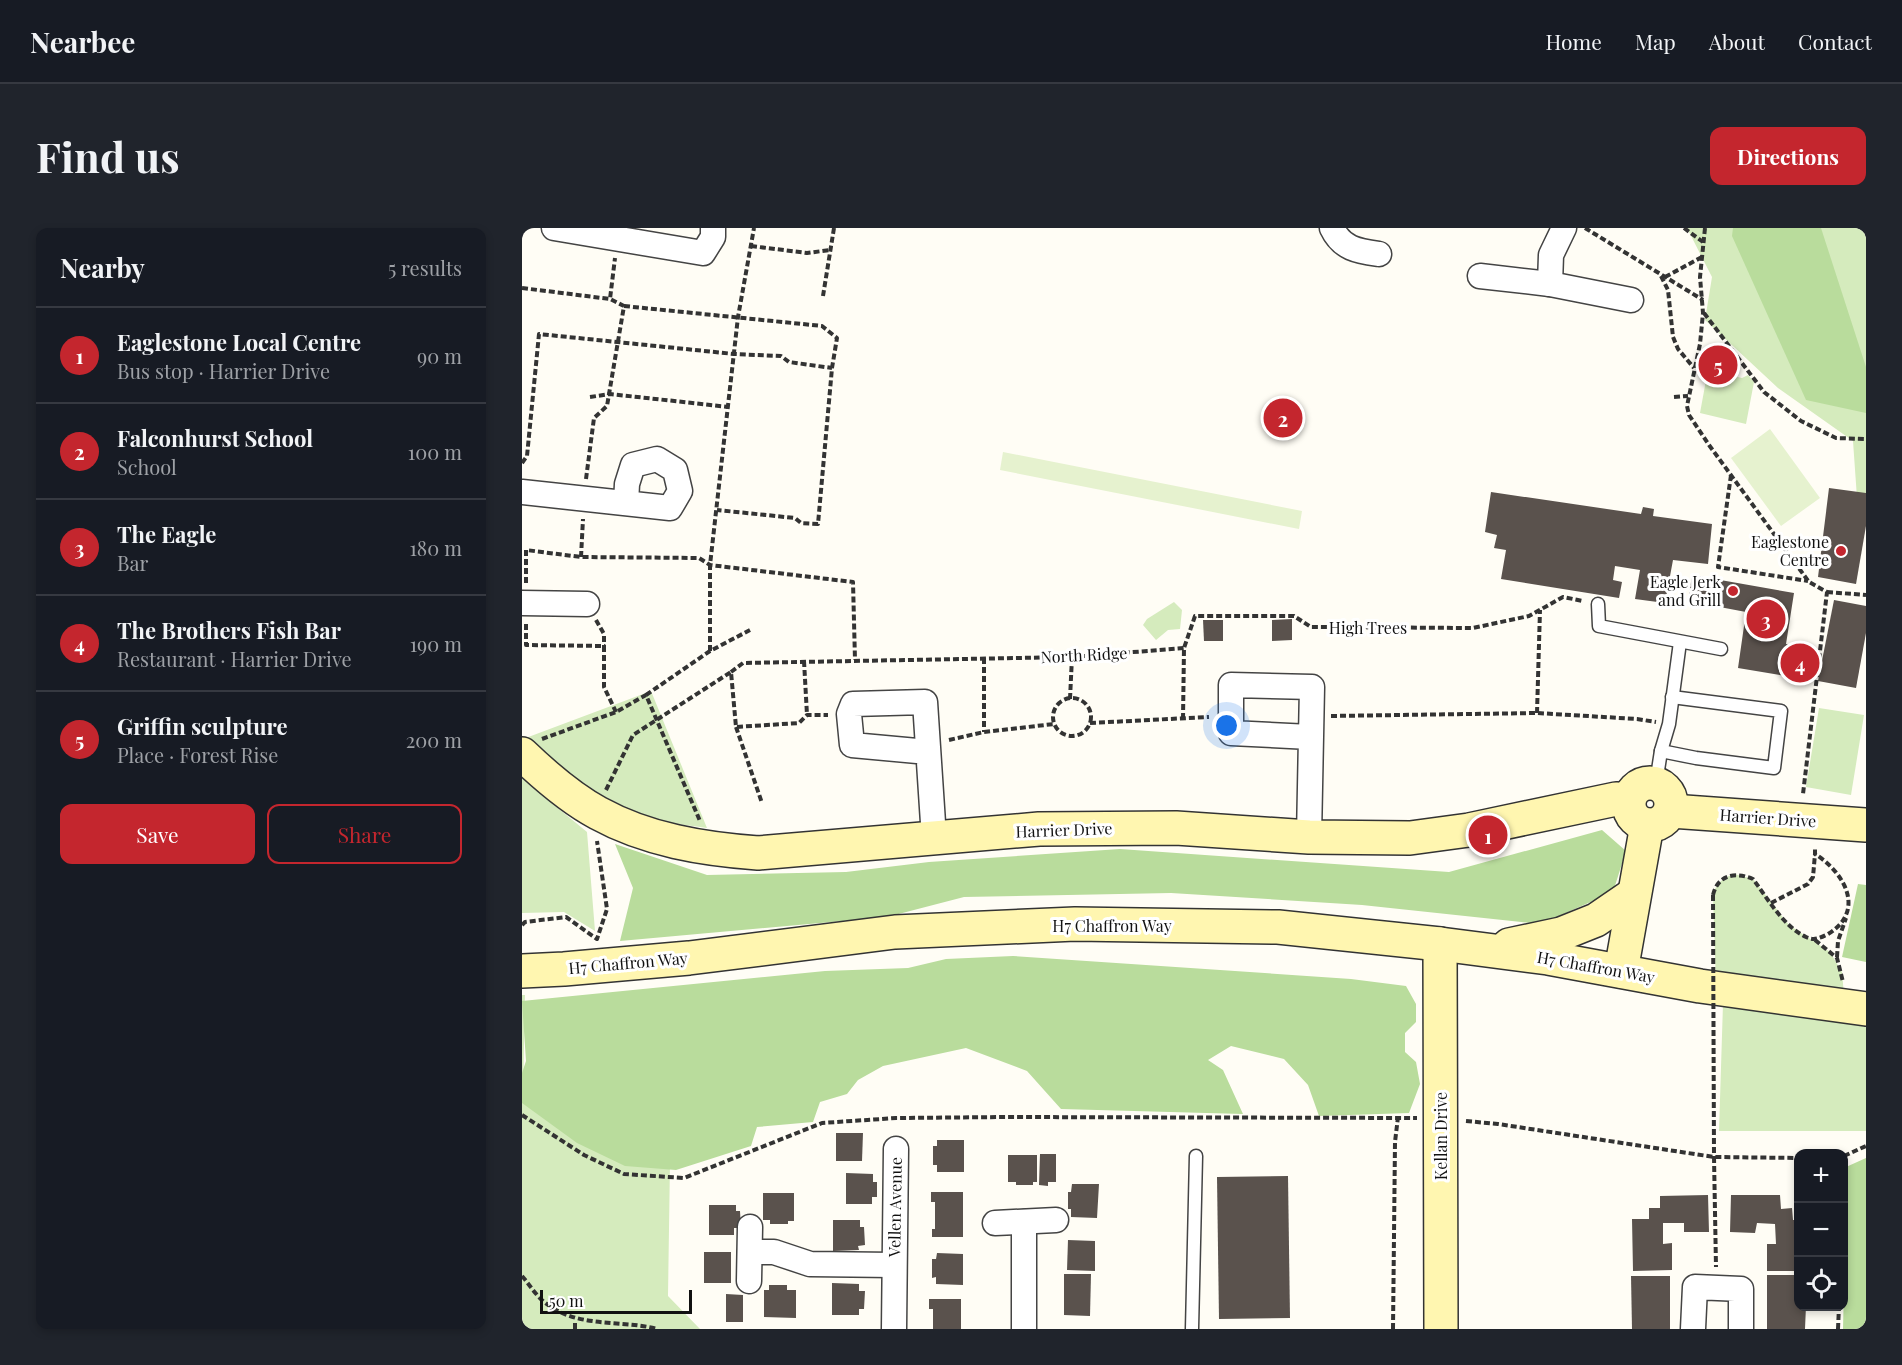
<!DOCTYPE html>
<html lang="en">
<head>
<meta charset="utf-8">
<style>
	body { margin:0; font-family:"Playfair Display",serif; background:#20242c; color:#f1f3f6 }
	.controls { position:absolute; right:18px; bottom:18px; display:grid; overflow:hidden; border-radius:12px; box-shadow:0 3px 9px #0003 }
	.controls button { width:54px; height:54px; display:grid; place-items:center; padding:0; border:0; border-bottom:2px solid #363941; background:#171b24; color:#f1f3f6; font:30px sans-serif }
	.scale { position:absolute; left:18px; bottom:15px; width:152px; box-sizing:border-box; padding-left:6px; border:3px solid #111; border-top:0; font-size:16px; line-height:21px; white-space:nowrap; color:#111; -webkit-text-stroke:4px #fff; paint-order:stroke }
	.you { position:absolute; left:705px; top:498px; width:21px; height:21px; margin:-15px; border:4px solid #fff; border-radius:50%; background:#1a73e8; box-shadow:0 0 0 9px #1a73e833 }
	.badge { display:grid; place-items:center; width:39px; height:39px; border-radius:50%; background:#c4262e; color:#fff; font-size:20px; font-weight:700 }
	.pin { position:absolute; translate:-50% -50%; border:3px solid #fff; box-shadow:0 2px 6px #0006 }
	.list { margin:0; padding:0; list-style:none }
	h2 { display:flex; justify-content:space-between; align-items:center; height:78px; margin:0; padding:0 24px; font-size:26px }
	h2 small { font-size:20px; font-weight:400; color:#9ea1a6 }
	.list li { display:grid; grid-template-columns:39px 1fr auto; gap:18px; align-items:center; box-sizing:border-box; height:96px; padding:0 24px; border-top:2px solid #363941 }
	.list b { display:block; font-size:22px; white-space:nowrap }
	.list p { margin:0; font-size:20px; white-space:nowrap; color:#9ea1a6 }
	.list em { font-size:20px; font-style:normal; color:#9ea1a6 }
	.actions { display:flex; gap:12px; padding:18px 24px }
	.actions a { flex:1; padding:14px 0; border:2px solid #c4262e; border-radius:12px; text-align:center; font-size:21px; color:#c4262e }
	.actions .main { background:#c4262e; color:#fff }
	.icon { flex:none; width:33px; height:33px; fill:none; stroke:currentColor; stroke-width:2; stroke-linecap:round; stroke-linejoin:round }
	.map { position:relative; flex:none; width:1344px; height:1101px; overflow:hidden; border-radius:12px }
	header { display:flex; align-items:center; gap:36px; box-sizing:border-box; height:84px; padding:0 30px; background:#171b24; border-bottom:2px solid #363941 }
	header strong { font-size:28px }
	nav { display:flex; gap:33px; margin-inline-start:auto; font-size:21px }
	.intro { display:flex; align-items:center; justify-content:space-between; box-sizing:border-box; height:144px; padding:0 36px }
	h1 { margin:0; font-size:42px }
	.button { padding:15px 27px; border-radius:12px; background:#c4262e; color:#fff; font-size:21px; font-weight:700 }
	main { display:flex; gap:36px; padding:0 36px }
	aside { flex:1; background:#171b24; border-radius:12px; box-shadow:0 3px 9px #0003 }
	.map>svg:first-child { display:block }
	.green { fill:#d5ebbd }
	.forest { fill:#b9dc9c }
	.pitch { fill:#e6f2cf }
	.building { fill:#5a524d }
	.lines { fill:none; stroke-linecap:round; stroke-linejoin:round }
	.lane-casing { stroke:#444; stroke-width:15 }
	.street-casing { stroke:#444; stroke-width:27 }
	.secondary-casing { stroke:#333; stroke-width:36 }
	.path { stroke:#333; stroke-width:4; stroke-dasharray:6 3; stroke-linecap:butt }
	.lane { stroke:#fff; stroke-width:12 }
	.street { stroke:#fff; stroke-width:24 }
	.secondary { stroke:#fff6b0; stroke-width:33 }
	.path-bridge { stroke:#333; stroke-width:4; stroke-dasharray:6 3; stroke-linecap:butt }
	.poi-dot { fill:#c4262e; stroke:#fff; stroke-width:2 }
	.labels { text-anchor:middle; stroke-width:6; stroke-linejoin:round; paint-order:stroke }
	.poi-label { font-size:16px; fill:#111; stroke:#fff; text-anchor:end }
	.street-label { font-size:16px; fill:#111; stroke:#fff }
</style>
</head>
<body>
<header>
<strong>Nearbee</strong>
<nav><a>Home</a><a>Map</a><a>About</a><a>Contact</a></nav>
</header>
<div class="intro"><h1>Find us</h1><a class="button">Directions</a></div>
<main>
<aside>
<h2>Nearby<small>5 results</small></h2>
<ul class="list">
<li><span class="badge">1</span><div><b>Eaglestone Local Centre</b><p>Bus stop · Harrier Drive</p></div><em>90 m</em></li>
<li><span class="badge">2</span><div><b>Falconhurst School</b><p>School</p></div><em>100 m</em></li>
<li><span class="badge">3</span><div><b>The Eagle</b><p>Bar</p></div><em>180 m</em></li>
<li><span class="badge">4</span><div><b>The Brothers Fish Bar</b><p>Restaurant · Harrier Drive</p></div><em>190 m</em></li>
<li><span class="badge">5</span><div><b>Griffin sculpture</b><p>Place · Forest Rise</p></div><em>200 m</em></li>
</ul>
<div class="actions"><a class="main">Save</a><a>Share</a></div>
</aside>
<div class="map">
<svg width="1344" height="1101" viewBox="0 0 1344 1101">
	<rect width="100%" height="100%" fill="#fffdf5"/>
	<!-- green -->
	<g class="green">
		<path d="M1165 0H1344V277L1335 270 1331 213 1256 160 1183 92 1190 49Z"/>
		<path d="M1189 125 1205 129 1203 146 1220 150 1226 147 1232 154 1224 196 1178 185Z"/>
		<path d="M652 374 660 382 658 401 646 402 634 412 621 397 625 391Z"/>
		<path d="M129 463 185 600C158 596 129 594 104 583 67 568 32 537 1 511Z"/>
		<path d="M1297 480 1342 487 1329 567 1284 559Z"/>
		<path d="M0 546 9 558 65 604 73 703 42 684 0 685Z"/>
		<path d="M1212 646 1231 651 1267 697 1308 724 1320 744 1323 779 1194 758 1191 667C1194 655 1201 650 1212 646Z"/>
		<path d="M0 767H3L1 865 148 934 146 1068 178 1101H0Z"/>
		<path d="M1201 776 1344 796V903H1197Z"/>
	</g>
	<!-- forest -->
	<g class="forest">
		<path d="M1211 0H1299L1344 139V185L1284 172 1210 8Z"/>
		<path d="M1080 602 1104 623 1091 664 1019 696 840 677 649 665 442 669 365 689 98 713 111 660 93 616 185 647 324 644 407 634 598 621 927 644Z"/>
		<path d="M1336 656 1344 657V734L1320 729Z"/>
		<path d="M491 728 829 751 884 758 894 776V794L883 805V824L894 834 898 856 887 885 797 888 786 857 762 831 709 818 686 832 701 842 721 886 539 881 505 843 444 820 361 838 336 852 325 866 298 874 291 894 235 899 229 918 154 942 103 938 55 915 0 875V845L4 833 0 773 303 743 386 740 424 731Z"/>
		<path d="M1344 930V1101H1321L1323 1013 1322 953 1324 950V939Z"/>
	</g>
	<!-- pitch -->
	<g class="pitch">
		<path d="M1248 201 1298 270 1259 298 1209 230Z"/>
		<path d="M481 224 780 283 777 301 478 242Z"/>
	</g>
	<!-- building -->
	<g class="building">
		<path d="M1307 260 1344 265V298L1334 356 1296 349Z"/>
		<path d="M969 264 1119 286 1121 279 1132 281 1131 288 1190 296 1186 336 1151 332 1143 375 1113 371 1118 342 1093 338 1091 352 1100 354 1097 370 979 351 984 322 972 320 975 307 963 304Z"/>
		<path d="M1170 347 1272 365 1264 416 1292 420 1288 452 1216 440 1224 384 1166 373Z"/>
		<path d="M1312 372 1344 378V405L1334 460 1296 453Z"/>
		<path d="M770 391V412L750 413V392Z"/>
		<path d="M681 392H701V413H682Z"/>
		<path d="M314 905H341L340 933H314Z"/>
		<path d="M415 912H442V944H415V937H411V918H415Z"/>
		<path d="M518 926H534V954H526V958L517 957Z"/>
		<path d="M486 927H515V954H511V957H494V954H486Z"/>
		<path d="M324 945 351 946V954H355V969H350V976H324Z"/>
		<path d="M766 948 768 1090 697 1091 695 949Z"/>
		<path d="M550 956H577L575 990 549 989V981H546V964H549Z"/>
		<path d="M409 964H441V1009H410V1001H413V974H409Z"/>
		<path d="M241 965H272V993H266V996H248V992H241Z"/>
		<path d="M1186 967 1187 1004H1162V995H1141V1016L1150 1015V1042L1111 1043 1110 991H1127V980H1138V968Z"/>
		<path d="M1209 967H1258L1259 981 1270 980 1271 992H1276V1043H1245V1016H1254L1253 996 1235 995 1233 1005 1208 1004Z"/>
		<path d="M187 977H214V983H218L219 1000H212V1007H187Z"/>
		<path d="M311 992H338V999H342L343 1017 336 1018 337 1022 311 1023Z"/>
		<path d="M546 1012 573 1013V1043L545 1042Z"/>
		<rect x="182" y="1024" width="27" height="31"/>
		<path d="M415 1025 441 1026V1057L414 1056V1049L410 1050V1031H414Z"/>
		<path d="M542 1046H569L568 1088 542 1087Z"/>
		<path d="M1245 1047H1276V1078H1284L1283 1101H1245Z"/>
		<path d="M1109 1048H1148V1101H1110Z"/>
		<path d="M310 1055 337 1056V1063H343L342 1081H337V1087H310Z"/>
		<path d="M247 1057H265V1062H274V1090L242 1089V1062H247Z"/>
		<path d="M204 1066 221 1067V1094H204Z"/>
		<path d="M407 1071H439V1101H411V1081H407Z"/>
	</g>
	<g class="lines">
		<!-- lane casing -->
		<g class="lane-casing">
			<g id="lane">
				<path d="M1076 376 1077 398 1199 421"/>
				<path d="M1139 523 1174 530 1252 540 1259 483 1150 469"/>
				<path d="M1134 555 1139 523 1147 496 1158 414"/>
				<path d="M670 1101 674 928"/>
			</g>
		</g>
		<!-- street casing -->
		<g class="street-casing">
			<g id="street">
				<path d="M32 0 181 25 191 9V0"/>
				<path d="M810 0C820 21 836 23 857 26"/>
				<path d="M958 48 1028 56 1109 72"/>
				<path d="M1028 56 1029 27 1042 0"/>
				<path d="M0 264 148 280 158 263 153 242 135 231 111 237 105 256 104 275"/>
				<path d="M0 375 65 376"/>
				<path d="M406 524 330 517 327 486 331 476 403 474 412 610"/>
				<path d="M787 609 790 459 709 457V505L788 509"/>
				<path d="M473 995 534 992"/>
				<path d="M228 1024H252L288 1036 372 1037"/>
				<path d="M227 1053 228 999"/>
				<path d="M372 1101 374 921"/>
				<path d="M502 1101V994"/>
				<path d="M1171 1101 1173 1059 1219 1061V1101"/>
			</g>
		</g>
		<!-- secondary casing -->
		<g class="secondary-casing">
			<g id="secondary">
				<path d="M0 526C23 548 48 570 76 585 125 612 181 621 236 625L517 601 654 600 787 609 888 610 947 602 1094 571 1107 572"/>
				<circle cx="1128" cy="576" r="21"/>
				<path d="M1149 583 1344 597"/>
				<path d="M918 716 919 1101"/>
				<path d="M987 717 1039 706 1074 692 1112 666"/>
				<path d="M0 743 42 741 167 730 373 704 553 696 756 699 918 716 1026 730 1178 758 1344 781"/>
				<path d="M1099 743 1125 597"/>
			</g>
		</g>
		<!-- path -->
		<g class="path">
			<path d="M1063 0 1181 72"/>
			<path d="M1162 0 1181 14"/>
			<path d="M1183 0 1178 49 1181 85 1178 116 1165 178 1167 187 1187 217 1287 354 1305 364 1281 566"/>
			<path d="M229 18 285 25 308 22"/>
			<path d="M1139 48 1146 62 1151 109 1156 121 1172 140"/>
			<path d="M1143 49 1180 29"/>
			<path d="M0 60 88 71"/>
			<path d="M301 68 312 0"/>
			<path d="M102 78 300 98 315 110 310 140 296 296 279 295 273 290 195 282"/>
			<path d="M1182 85 1242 164 1279 193 1314 210 1344 211"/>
			<path d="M68 169 88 166 207 179"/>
			<path d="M1152 169 1166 168"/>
			<path d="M0 235 5 228 17 106 212 126 259 128 267 134 310 140"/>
			<path d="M1209 247 1196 339 1286 353"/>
			<path d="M64 251 72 190 85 178 102 78 88 71 93 30"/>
			<path d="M59 329 61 291"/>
			<path d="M4 355V322L59 329 177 330 188 337 331 354 333 432"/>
			<path d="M1305 364 1344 367"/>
			<path d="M74 392 82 406V418"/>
			<path d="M4 396V417L82 418V459L94 484"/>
			<path d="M188 423V337L216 89 232 0"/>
			<path d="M462 430V504"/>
			<path d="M282 433 285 487"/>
			<path d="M209 444 221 435 550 429 662 420"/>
			<path d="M124 467 188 423 228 402"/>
			<circle cx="550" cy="489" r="19"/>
			<path d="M548 471 550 429"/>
			<path d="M1015 485 1018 382"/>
			<path d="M809 488 1015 485 1115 491 1134 494"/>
			<path d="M661 491 662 420 673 388H772L789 399 951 400 1007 388 1041 369 1061 373"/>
			<path d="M568 495 687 489"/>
			<path d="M214 499 240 575"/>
			<path d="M20 511 94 484 124 467 178 593"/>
			<path d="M427 512 462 504 532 496"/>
			<path d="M84 562 111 507 209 444 214 499 277 495 285 487H306"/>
			<path d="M1191 667C1196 646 1214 644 1231 651 1246 671 1261 698 1284 709 1292 713 1298 710 1306 706 1344 683 1323 645 1293 626V619"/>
			<path d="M1249 675 1286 656 1291 649 1293 626"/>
			<path d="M0 697 3 694 44 689 75 711 85 681 75 613"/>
			<path d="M1293 712 1315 730 1321 754"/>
			<path d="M1315 729 1316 713 1324 690"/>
			<path d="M0 887 62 927 102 946 162 950 300 895 374 890 485 889 895 890"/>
			<path d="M944 893 976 896 1192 929 1276 930"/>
			<path d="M1322 928 1344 918"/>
			<path d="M1192 929 1194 1039"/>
			<path d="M0 1048C7 1056 13 1066 21 1073 54 1101 96 1091 136 1101"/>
			<path d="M53 1101V1092"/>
			<path d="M871 1101 873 914 876 889"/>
			<path d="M1316 1101 1317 1078"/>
		</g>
		<!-- lane -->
		<use href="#lane" class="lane"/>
		<!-- street -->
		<use href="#street" class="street"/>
		<!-- secondary -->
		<use href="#secondary" class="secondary"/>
		<!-- path-bridge -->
		<path class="path-bridge" d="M1191 667 1192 929"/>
	</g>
	<!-- markers -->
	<g class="poi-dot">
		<circle cx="1319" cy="323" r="6"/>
		<circle cx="1211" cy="363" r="6"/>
	</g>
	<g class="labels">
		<!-- poi labels -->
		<g class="poi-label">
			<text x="1307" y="320">Eaglestone<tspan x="1307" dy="18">Centre</tspan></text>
			<text x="1199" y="360">Eagle Jerk<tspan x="1199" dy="18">and Grill</tspan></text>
		</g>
		<!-- street labels -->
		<g class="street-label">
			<text x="846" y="406">High Trees</text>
			<text transform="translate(562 427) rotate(-3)" y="6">North Ridge</text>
			<text transform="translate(1246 590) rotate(4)" y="6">Harrier Drive</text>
			<text transform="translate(542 602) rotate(-2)" y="6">Harrier Drive</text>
			<text x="590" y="704">H7 Chaffron Way</text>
			<text transform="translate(106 735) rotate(-5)" y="6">H7 Chaffron Way</text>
			<text transform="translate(1074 739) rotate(10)" y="6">H7 Chaffron Way</text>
			<text transform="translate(919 908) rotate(-90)" y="6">Kellan Drive</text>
			<text transform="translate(373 979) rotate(-89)" y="6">Vellen Avenue</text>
		</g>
	</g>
</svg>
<div class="controls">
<button>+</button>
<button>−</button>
<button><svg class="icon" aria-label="locate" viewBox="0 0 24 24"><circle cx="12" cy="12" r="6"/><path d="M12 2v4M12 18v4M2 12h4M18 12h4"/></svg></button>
</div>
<div class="scale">50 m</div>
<div class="you"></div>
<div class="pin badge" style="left:966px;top:607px">1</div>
<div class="pin badge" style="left:761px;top:190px">2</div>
<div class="pin badge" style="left:1244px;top:391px">3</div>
<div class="pin badge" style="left:1278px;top:435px">4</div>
<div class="pin badge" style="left:1196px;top:137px">5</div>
</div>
</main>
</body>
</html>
